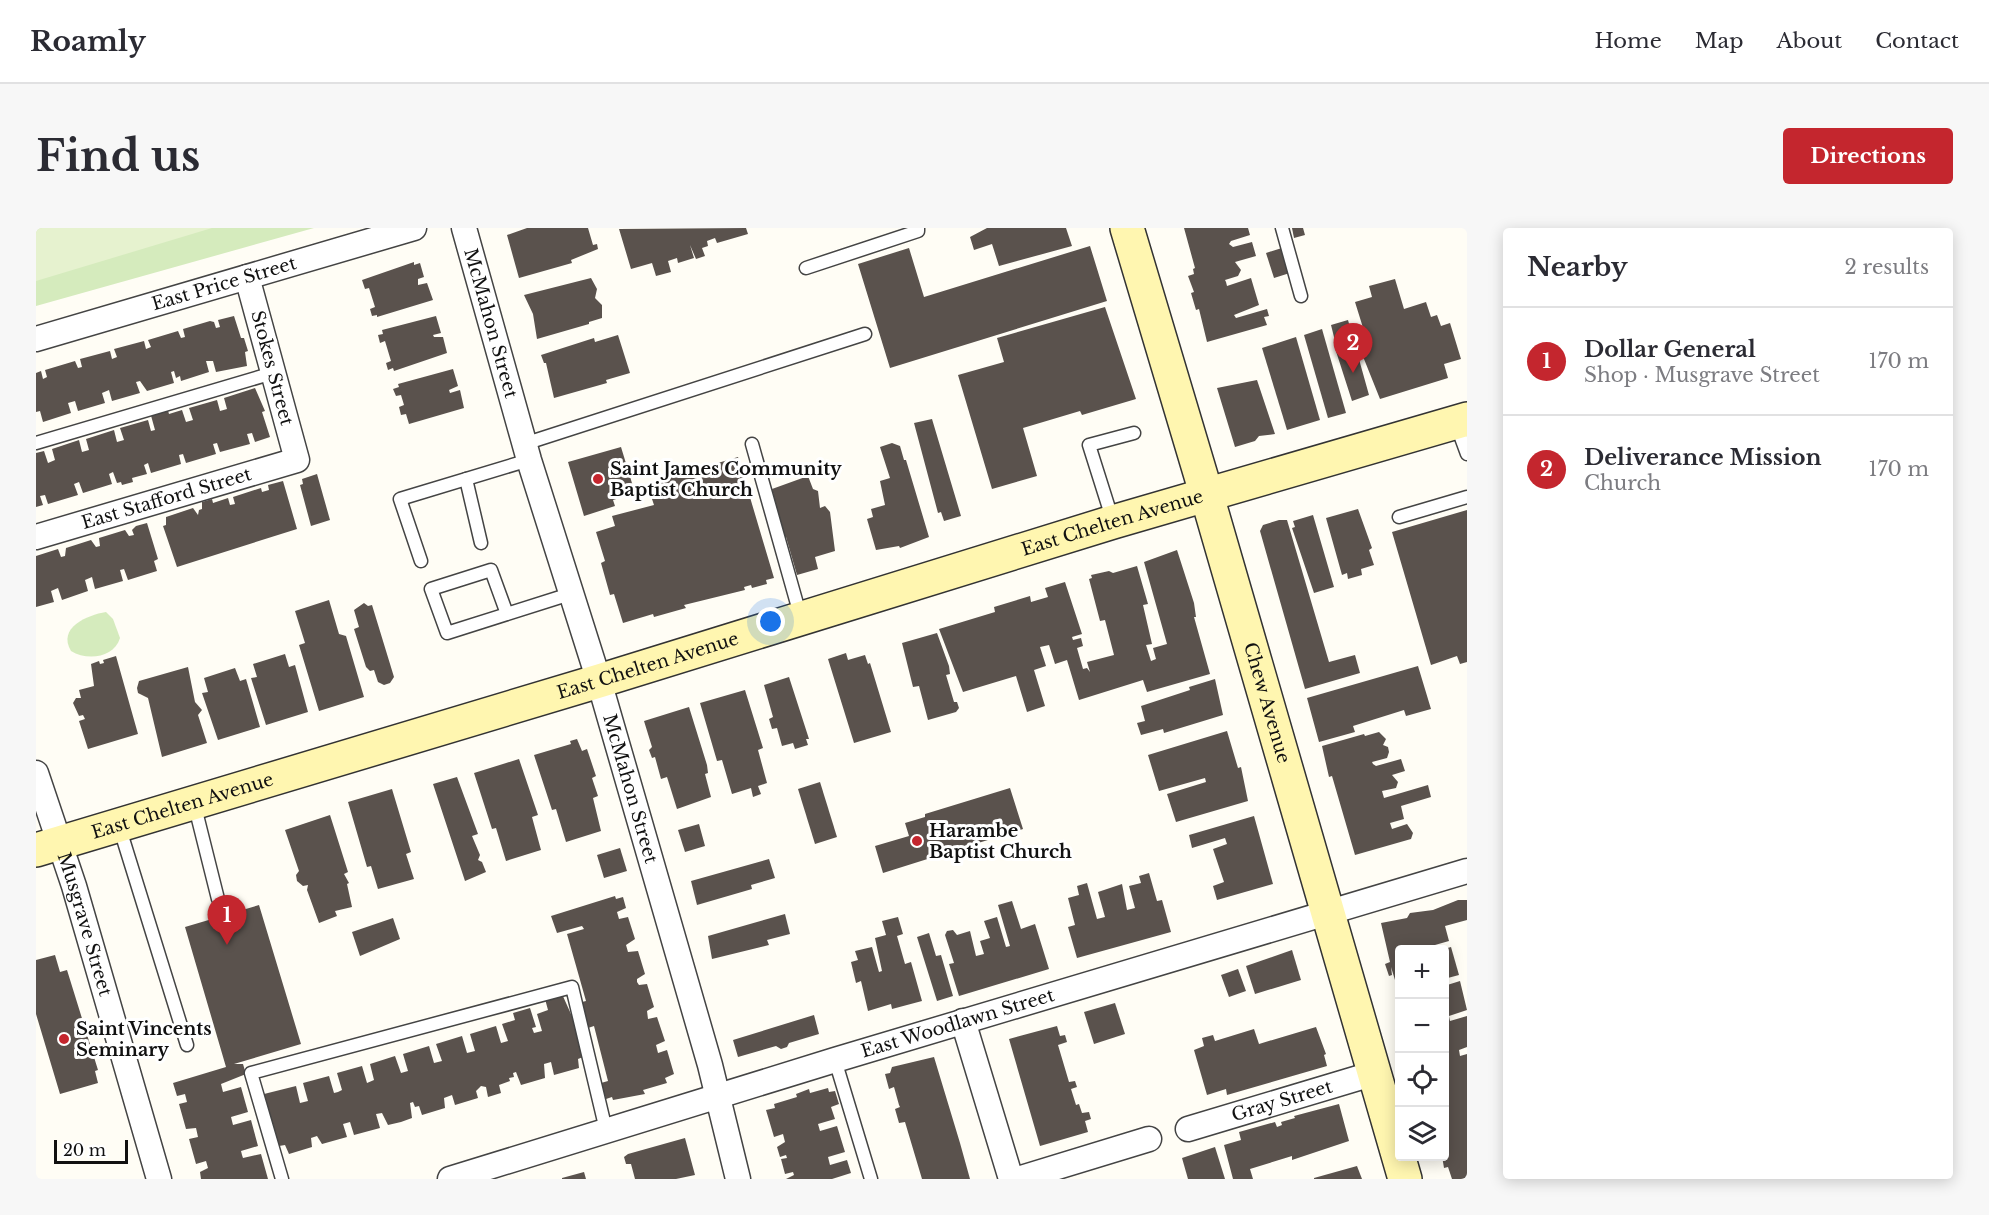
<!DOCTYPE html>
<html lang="en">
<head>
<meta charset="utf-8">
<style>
	body { margin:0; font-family:"Libre Baskerville",serif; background:#f7f7f7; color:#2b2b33 }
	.controls { position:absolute; right:18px; bottom:18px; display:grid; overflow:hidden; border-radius:6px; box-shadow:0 3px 15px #0003 }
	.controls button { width:54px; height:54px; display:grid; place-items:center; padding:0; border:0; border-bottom:2px solid #e1e1e2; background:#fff; color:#2b2b33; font:30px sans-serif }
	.scale { position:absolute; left:18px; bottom:15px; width:74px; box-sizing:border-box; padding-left:6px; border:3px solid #111; border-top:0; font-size:16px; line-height:21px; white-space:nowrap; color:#111; -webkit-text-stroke:4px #fff; paint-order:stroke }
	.you { position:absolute; left:735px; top:394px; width:21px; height:21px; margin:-15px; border:4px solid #fff; border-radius:50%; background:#1a73e8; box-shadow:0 0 0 9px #1a73e833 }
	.badge { display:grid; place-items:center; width:39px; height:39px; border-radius:50%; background:#c4262e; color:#fff; font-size:20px; font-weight:700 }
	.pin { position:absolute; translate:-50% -50px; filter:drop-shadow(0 2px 3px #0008) }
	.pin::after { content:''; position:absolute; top:32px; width:21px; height:18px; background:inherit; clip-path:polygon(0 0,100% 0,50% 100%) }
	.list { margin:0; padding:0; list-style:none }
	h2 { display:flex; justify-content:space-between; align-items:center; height:78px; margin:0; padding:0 24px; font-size:26px }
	h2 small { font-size:20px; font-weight:400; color:#7c7c81 }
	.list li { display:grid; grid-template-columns:39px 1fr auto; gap:18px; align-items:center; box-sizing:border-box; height:108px; padding:0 24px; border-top:2px solid #e1e1e2 }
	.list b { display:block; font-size:22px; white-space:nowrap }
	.list p { margin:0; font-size:20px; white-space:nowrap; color:#7c7c81 }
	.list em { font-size:20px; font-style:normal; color:#7c7c81 }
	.icon { flex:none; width:33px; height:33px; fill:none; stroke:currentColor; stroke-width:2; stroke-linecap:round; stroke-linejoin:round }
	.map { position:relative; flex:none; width:1431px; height:951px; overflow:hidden; border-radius:6px }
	header { display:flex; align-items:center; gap:36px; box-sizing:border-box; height:84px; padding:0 30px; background:#fff; border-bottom:2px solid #e1e1e2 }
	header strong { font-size:28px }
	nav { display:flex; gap:33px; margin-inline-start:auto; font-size:21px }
	.intro { display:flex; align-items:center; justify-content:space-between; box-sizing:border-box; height:144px; padding:0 36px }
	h1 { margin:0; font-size:42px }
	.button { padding:15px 27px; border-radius:6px; background:#c4262e; color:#fff; font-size:21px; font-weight:700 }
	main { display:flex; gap:36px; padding:0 36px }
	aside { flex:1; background:#fff; border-radius:6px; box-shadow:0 3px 15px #0003 }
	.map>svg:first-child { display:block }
	.park { fill:#d5ebbd }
	.pitch { fill:#e6f2cf }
	.building { fill:#5a524d }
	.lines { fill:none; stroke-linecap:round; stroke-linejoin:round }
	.lane-casing { stroke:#444; stroke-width:15 }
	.street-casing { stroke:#444; stroke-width:27 }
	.secondary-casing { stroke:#333; stroke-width:36 }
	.lane { stroke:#fff; stroke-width:12 }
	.street { stroke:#fff; stroke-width:24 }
	.secondary { stroke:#fff6b0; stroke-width:33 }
	.poi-dot { fill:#c4262e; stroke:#fff; stroke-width:2 }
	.labels { text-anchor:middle; stroke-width:6; stroke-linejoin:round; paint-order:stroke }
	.street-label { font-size:18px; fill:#111; stroke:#fff }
	.poi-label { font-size:18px; font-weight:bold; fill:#111; stroke:#fff; text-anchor:start }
</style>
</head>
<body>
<header>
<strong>Roamly</strong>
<nav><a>Home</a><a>Map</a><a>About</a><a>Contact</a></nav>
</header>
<div class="intro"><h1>Find us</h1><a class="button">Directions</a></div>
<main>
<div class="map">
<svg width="1431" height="951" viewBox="0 0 1431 951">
	<rect width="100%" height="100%" fill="#fffdf5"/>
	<!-- park -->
	<g class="park">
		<path d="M0 0H278L0 78Z"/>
		<path d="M70 384 77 391 84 410C78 430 51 433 35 423 21 400 51 387 70 384Z"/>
	</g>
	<!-- pitch -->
	<path class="pitch" d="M0 0H176L0 53Z"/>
	<!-- building -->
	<g class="building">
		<path d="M491 0H552L557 17 561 16 562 21 535 32 536 35 483 50 471 7Z"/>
		<path d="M710 0 712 6 681 15 679 10 671 13 672 18 666 20 669 28 660 31 654 17 658 30 642 35 641 30 632 33 635 44 620 48 616 35 595 41 583 1Z"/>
		<path d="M951 0H1030L1036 18 963 38 956 16 938 22 934 9Z"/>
		<path d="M1148 0H1212L1214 7 1195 13 1193 16 1197 19 1216 14 1220 28 1199 34 1205 42 1202 48 1189 52 1190 54 1191 58 1215 50 1223 77 1198 87 1200 90 1231 81 1233 88 1228 89 1231 97 1171 114 1163 81 1160 82 1155 65 1158 64 1152 48 1158 46 1157 41 1159 40Z"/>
		<path d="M1256 0H1267L1269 7 1258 10Z"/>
		<path d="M1054 18 1071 73 854 140 822 36 873 20 888 69Z"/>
		<path d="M1249 19 1257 44 1238 50 1230 25Z"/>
		<path d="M378 34V37L384 35 388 49 382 51V57L391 55 397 72 341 89V87L336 88 334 81 339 79 333 60 329 61 326 52Z"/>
		<path d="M555 50 561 61 559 70 566 77V90L553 94V96L501 111 497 86 488 67Z"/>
		<path d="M1359 51 1368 81 1390 74 1395 89 1401 87 1405 98 1414 95 1425 131 1408 136 1412 150 1344 171 1326 126 1329 125 1328 121 1333 119 1319 74 1336 69 1333 58Z"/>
		<path d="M1069 79 1100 171 1046 187 1044 183 987 200 1001 248 956 261 922 147 968 134 961 110Z"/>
		<path d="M198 88 205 110H208L212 123 209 124 211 138 180 144 177 133H170L173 144 145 153 144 148 140 150 138 143 135 144 138 155 111 163 104 153 100 154 104 165 76 173 73 162 66 165 69 175 42 183 39 173 32 175 35 185 7 194 4 183 0 184V145L5 143 7 151 11 149 9 142 39 133 42 140 46 139 44 131 74 123 76 131 81 129 78 121 108 113 110 121 115 119 112 112 142 103 145 110 149 109 147 101 174 93 178 94 180 100 184 99 182 92Z"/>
		<path d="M400 88 405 105 397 107 398 109H407L411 125 358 143 357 140 352 142 350 135 355 133 349 113 344 115 342 107 347 106 346 102Z"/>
		<path d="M1312 92 1333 167 1316 173 1298 117H1300L1295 97Z"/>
		<path d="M1286 101 1310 185 1292 190 1268 107Z"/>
		<path d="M582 107 594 145 570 152 571 155 518 170 510 135H508L505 127 558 110 559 114Z"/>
		<path d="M1260 109 1284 192 1251 202 1226 120Z"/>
		<path d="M417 141 422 158 413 162 414 165 424 162 428 180 373 196 370 186 365 187 363 179 368 177 365 167 360 168 357 161 363 159 362 156Z"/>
		<path d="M1221 152 1239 206 1223 208 1219 213 1199 219 1181 160Z"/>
		<path d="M219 160 229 183 226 184 234 209 219 214 216 205 211 206 214 216 184 224 181 215 177 216 180 226 150 235 147 226 143 227 145 236 115 245 112 235 108 237 111 246 96 250 97 254 86 257 85 254 81 255 77 244 73 246 76 256 47 265 43 254 38 256 42 267 12 276 9 267 4 268 7 277 0 279V225L8 223 12 235 19 232 16 221 43 212 46 224 53 222 50 211 78 202 81 214 88 212 84 200 112 192 115 203 119 202 114 184 131 179 133 186 146 182 150 194 157 192 153 180 181 172 184 183 191 181 188 170Z"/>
		<path d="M896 191 925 288 908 293 905 284 902 285 878 195Z"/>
		<path d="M856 215 864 218 868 232H870L893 309 864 320 863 318 840 322 831 291 837 289 835 281 849 277 844 253 854 250 844 219Z"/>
		<path d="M585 219 599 265 577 272 579 278 548 288 532 234Z"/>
		<path d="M702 229 738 350 730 352 731 356 716 360 715 357 708 359 709 362 648 377 650 380 618 389 617 386 587 395 578 366 574 367 565 335 569 333 560 304 579 298 576 288 618 277 611 256Z"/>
		<path d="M281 246 294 292 275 298 264 257 267 256 266 251Z"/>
		<path d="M772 248 777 261 782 263 784 280 789 278 794 284 799 323 779 329 782 341 761 347 750 309 746 310 743 299H746L736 261Z"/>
		<path d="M247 253 261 301 141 339 127 298 130 297V289L157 280 162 287 163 282 166 281V274L176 271 177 275 192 270 194 277 199 276 197 269 225 260 226 264 233 262 232 257Z"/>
		<path d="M1322 281 1336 320 1333 322 1338 337 1325 341 1326 347 1312 351 1311 345 1306 347 1290 290Z"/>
		<path d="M1431 282V434L1424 436 1421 428 1395 437 1356 304Z"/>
		<path d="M1277 287 1298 359 1278 365 1256 300 1259 299 1257 293Z"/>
		<path d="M1243 292H1251L1293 434 1319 427 1324 445 1269 461 1224 303 1227 297Z"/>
		<path d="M111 295 122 331 118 333 121 343 92 352 88 341 84 342 87 353 59 361 56 349 49 352 52 363 26 372 22 360 15 363 18 374 0 379V328L22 321 25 329 29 328 30 320 55 312 60 319 64 318 63 310 89 302 93 308 98 307 96 302 100 298Z"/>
		<path d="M1141 322 1158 375 1160 389H1158L1174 446 1111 464 1107 452 1043 472 1031 432 1019 436 1013 417 1004 419 1010 438 998 442 1009 478 991 484 980 448 927 464 903 401 959 384 958 379 994 368 995 374 1012 369 1009 360 1029 354 1046 406 1036 409 1037 412 1045 410 1047 418 1041 420 1047 441 1051 440 1054 444 1051 434 1078 427 1069 392 1064 393 1053 351 1056 350 1055 347 1073 343 1077 345 1101 338 1112 376 1107 377 1116 416 1110 417 1115 433 1120 431 1117 420 1131 416 1108 334Z"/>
		<path d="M293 372 303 406 310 408 328 469 283 483 263 417 269 415 259 383Z"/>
		<path d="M328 375 332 378 336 377 358 449 354 455 348 457 342 454 338 442 334 443 330 439 318 401 323 399 318 382Z"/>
		<path d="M901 405 913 438 914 446 910 447 918 474H921L923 480 920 484 892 492 883 458 877 459 866 415Z"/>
		<path d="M810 425 812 432 829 427 832 436 834 435 855 504 818 515 792 431Z"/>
		<path d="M249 426 253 439 259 437 272 484 230 497 215 450 221 449 217 436Z"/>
		<path d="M80 428 102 506 52 521 43 493 49 491 47 487 43 488 37 475 40 470H45L43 462 58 458 55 436 63 433 64 436 68 435 67 432Z"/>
		<path d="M1382 438 1395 481 1370 488 1368 482 1317 498 1319 504 1283 514 1271 470Z"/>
		<path d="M152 439 159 474 166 482 162 487 171 515 126 529 112 470 102 465 101 460 103 453Z"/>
		<path d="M199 440 204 453 210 451 224 499 182 512 166 465 172 464 168 450Z"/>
		<path d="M753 449 773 511H770L772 517 759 521 757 515 746 518 741 500 736 501 733 491 737 489 728 457Z"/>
		<path d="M1179 451 1187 487 1128 505 1127 501 1105 507 1101 495 1109 493 1105 478 1154 462 1153 459Z"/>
		<path d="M709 462 727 520 722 522 731 555 722 558 725 566 717 569 715 560 696 566 686 532 681 533 664 475Z"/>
		<path d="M653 479 671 537 672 545 669 546 675 569 641 581 631 549 625 551 619 529 616 530 613 522 616 519 608 493Z"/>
		<path d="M1191 503 1202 540 1205 539 1212 573 1140 594 1131 566 1170 554 1169 550 1123 563 1112 527Z"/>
		<path d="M1343 504 1350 511 1347 517 1352 519 1353 524 1351 530 1336 534 1337 536 1340 538 1365 531 1369 543 1356 547 1362 554 1360 560 1346 563 1348 570 1392 557 1395 569 1365 578 1368 591 1354 595 1356 601 1371 596 1377 605 1375 611 1319 627 1296 548 1293 549 1286 518 1328 506 1329 508Z"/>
		<path d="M541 511 546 523 551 521 560 548 556 550 562 568 557 570 565 603 530 614 520 581 516 582 498 527 535 516 534 513Z"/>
		<path d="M483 531 502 587 496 589 505 622 470 633 460 600 456 601 438 545Z"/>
		<path d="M421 549 442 606 436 608 444 627 442 632 446 634 450 644 429 653 397 556Z"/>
		<path d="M784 554 801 609 779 616 762 561Z"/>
		<path d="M974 560 987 601 847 645 839 618 873 608 869 595 889 589V586Z"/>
		<path d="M356 561 375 624 370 626 378 651 342 661 335 638 331 639 312 574Z"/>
		<path d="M294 587 312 644 308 646 313 655 311 656 316 679 299 683 301 688 283 695 271 662 272 657 267 658 261 653 260 647 263 643 249 602Z"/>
		<path d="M1218 588 1237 656 1181 672 1177 658 1188 654 1177 621 1191 616 1189 610 1156 620 1153 607Z"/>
		<path d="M663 596 669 618 649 624 642 602Z"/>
		<path d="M584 620 591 643 568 650 561 627Z"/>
		<path d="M733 631 739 650 715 657 716 661 661 677 655 653Z"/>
		<path d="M1113 645 1121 673 1126 672 1135 704 1041 730 1032 699 1039 697 1032 670 1043 667 1041 658 1051 655 1061 691 1069 689 1062 664 1086 656 1091 682 1099 680 1093 658 1105 655 1103 648Z"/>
		<path d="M579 668 580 671 587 669 590 680 581 684 583 691 592 689 599 711 590 717 592 724 602 723 609 746 601 751V754L603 757 611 756 618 779 611 783 612 791 621 789 629 813 620 817 622 825 631 822 638 846 629 850 631 855 607 862 609 866 577 872 576 869 570 871 565 855 572 853 558 798 549 801 542 775 550 773 531 706 548 701 546 698 521 705 515 688Z"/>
		<path d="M1422 672H1431V692L1409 698 1413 713 1392 719 1393 722H1364L1363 765 1355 739 1356 747 1353 748 1349 736 1354 734 1345 695 1371 690 1374 685 1397 682Z"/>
		<path d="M976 673 985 701 999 696 1013 741 923 768 913 736 918 735 909 707 911 703 917 702 921 707 934 703 940 728 948 726 944 713 954 710 948 693 961 689 970 719 974 718 962 677Z"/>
		<path d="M223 677 265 816 198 836H207L210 846 185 856 187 864 205 859 212 884 195 889 197 897 215 892 222 918 205 923 206 927 207 930 225 926 232 951H165L164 944 172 940 170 933 160 936 153 911 162 909 160 900 150 901 143 876 151 874 149 866 141 868 137 855 190 839 149 699Z"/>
		<path d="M749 686 754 706 731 712 733 717 676 731 672 708Z"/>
		<path d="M862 689 867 706 861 708 869 736 875 734 886 773 856 781 855 776 832 783 825 753 820 755 815 734 822 732 819 723 836 719 843 744 846 743 839 710 850 707 846 693Z"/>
		<path d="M357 690 364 711 324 728 316 704Z"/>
		<path d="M893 705 900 728 905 727 917 768 901 773 881 709Z"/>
		<path d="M1415 719 1423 747 1408 751V721Z"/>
		<path d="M1256 722 1265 752 1219 766 1210 738Z"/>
		<path d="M19 727 24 744 31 742 62 842 59 843 62 855 24 866 0 786V732Z"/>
		<path d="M1202 741 1210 763 1193 769 1185 747Z"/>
		<path d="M1424 753 1431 782 1413 788 1414 793 1431 788V819L1423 822 1424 828 1431 826V951H1416L1412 939 1408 940 1406 928H1408V758Z"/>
		<path d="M526 766 543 804 541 805 547 829 542 831 543 840 518 847 515 834 508 836 509 850 485 857 480 844 477 845 478 849 473 850 474 853 463 857 465 865 452 869 450 859 445 858 440 863 442 870 419 877 416 867 408 870 409 880 386 887 383 878 379 879 377 874 374 875 376 890 365 894 352 897 346 885 340 886 344 900 318 907 314 894 307 896 311 909 286 916 281 908 275 910 276 919 253 926 249 917 243 918 237 896H233L228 866 260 858 264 875 272 873 267 855 293 848 298 865 302 864 306 862 301 845 326 838 331 855 338 852 334 836 359 828 365 845 372 843 367 826 393 818 398 835 406 833 400 816 426 808 431 825 439 823 434 806 460 798 465 815 472 813 466 796 479 792 477 785 494 780 500 799 496 800 498 805 506 803 501 786 512 782 509 771Z"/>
		<path d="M1079 775 1089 806 1058 816 1048 784Z"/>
		<path d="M778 787 783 806 753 815 751 819 745 821 740 818 702 829 697 812Z"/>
		<path d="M1021 798 1024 808 1029 807 1031 814 1022 817 1033 854 1039 853 1041 859 1035 861 1040 877 1043 876 1046 885 1053 884 1055 891 1049 893 1052 904 1004 918 973 811Z"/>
		<path d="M1280 799 1290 826 1288 827 1291 838 1191 867 1190 861 1171 867 1158 822 1168 818 1166 810 1177 807 1179 813 1218 801 1223 816Z"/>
		<path d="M898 829 924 915 934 951H886L869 894 863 895 859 881 864 879 863 877 858 859 853 861 849 846 854 845 856 839Z"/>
		<path d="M792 860 793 864 799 863 803 876 795 879 799 891 782 896 784 903 801 898 809 924 792 929 794 937 811 932 815 945 796 951H750L758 947 757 944 749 946 745 931 751 930 750 927 744 929 741 919 749 914 747 906 738 909 730 882 739 880 738 876 761 869 760 866 773 861 774 865Z"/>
		<path d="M1303 876 1313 913 1256 932V928L1214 941 1217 951H1197L1188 917 1205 912 1203 904 1239 894 1241 899 1246 897 1245 894 1259 890 1258 888Z"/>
		<path d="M649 910 659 947 640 951H599L595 936H590L588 929 592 926Z"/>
		<path d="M1179 919 1189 951H1152L1146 930Z"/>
		<path d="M1321 938 1326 951H1278V950Z"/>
		<path d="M548 944 550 951H526V950Z"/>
	</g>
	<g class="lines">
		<!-- lane casing -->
		<g class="lane-casing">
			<g id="lane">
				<path d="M1246 0 1265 68"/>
				<path d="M770 40 882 3V0"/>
				<path d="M1420 196 1431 226"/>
				<path d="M0 215 237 145"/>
				<path d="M488 216 829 106"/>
				<path d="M716 216 765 390"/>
				<path d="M430 251 445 315"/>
				<path d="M1363 289 1431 269"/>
				<path d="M1077 293 1053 217 1098 205"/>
				<path d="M385 333 364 271 493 232"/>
				<path d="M471 386 455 342 395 361 411 405 534 366"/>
				<path d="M158 575 182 671"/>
				<path d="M83 598 151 817"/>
				<path d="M799 832 835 951"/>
				<path d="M246 951 215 845 536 759 570 902"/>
			</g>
		</g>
		<!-- street casing -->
		<g class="street-casing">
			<g id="street">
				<path id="s1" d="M428 0 493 232 563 453 674 837 702 951"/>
				<path id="s2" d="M0 111 378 0"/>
				<path id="s3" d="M0 309 261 232 211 49"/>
				<path id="s4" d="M0 545 38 658 123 951"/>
				<path d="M927 793 975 951"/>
				<path id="s5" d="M1152 901 1339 845"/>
				<path id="s6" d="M414 951 799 832 1431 643"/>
				<path d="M982 951 1113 911"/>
			</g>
		</g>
		<!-- secondary casing -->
		<g class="secondary-casing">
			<g id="secondary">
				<path id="s7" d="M1091 0 1171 268 1369 951"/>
				<path id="s8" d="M0 622 563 453 1077 294 1431 191"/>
			</g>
		</g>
		<!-- lane -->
		<use href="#lane" class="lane"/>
		<!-- street -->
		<use href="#street" class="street"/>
		<!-- secondary -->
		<use href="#secondary" class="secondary"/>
	</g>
	<!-- markers -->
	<g class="poi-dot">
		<circle cx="562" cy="251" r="6"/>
		<circle cx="881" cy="613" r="6"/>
		<circle cx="28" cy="811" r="6"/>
	</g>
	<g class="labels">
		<!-- street labels -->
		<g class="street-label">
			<text dy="6" stroke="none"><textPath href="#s2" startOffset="196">East Price Street</textPath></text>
			<text dy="6" stroke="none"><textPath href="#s1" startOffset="99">McMahon Street</textPath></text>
			<text transform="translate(236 140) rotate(75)" y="6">Stokes Street</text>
			<text dy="6" stroke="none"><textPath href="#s3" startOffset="136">East Stafford Street</textPath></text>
			<text dy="6" stroke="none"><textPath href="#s8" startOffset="1125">East Chelten Avenue</textPath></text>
			<text dy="6" stroke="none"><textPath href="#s8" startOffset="639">East Chelten Avenue</textPath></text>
			<text dy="6" stroke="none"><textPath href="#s7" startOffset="495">Chew Avenue</textPath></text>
			<text dy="6" stroke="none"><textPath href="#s1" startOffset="585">McMahon Street</textPath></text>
			<text dy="6" stroke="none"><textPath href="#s8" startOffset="153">East Chelten Avenue</textPath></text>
			<text dy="6" stroke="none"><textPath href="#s4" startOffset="159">Musgrave Street</textPath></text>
			<text dy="6" stroke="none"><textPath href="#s6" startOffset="531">East Woodlawn Street</textPath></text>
			<text dy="6" stroke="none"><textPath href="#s5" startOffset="98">Gray Street</textPath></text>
		</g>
		<!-- poi labels -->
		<g class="poi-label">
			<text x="574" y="247">Saint James Community<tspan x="574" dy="21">Baptist Church</tspan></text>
			<text x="893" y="609">Harambe<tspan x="893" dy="21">Baptist Church</tspan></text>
			<text x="40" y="807">Saint Vincents<tspan x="40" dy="21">Seminary</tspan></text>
		</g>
	</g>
</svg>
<div class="controls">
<button>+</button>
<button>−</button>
<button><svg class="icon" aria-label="locate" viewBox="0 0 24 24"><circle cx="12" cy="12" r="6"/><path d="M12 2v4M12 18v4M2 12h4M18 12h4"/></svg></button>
<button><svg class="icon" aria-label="layers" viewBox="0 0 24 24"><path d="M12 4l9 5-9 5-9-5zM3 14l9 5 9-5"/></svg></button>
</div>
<div class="scale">20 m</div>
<div class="you"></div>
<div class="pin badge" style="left:191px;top:717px">1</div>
<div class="pin badge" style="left:1317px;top:145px">2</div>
</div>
<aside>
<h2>Nearby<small>2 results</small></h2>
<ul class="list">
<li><span class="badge">1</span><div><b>Dollar General</b><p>Shop · Musgrave Street</p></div><em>170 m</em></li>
<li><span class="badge">2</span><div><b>Deliverance Mission</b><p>Church</p></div><em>170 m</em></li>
</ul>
</aside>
</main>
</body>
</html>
